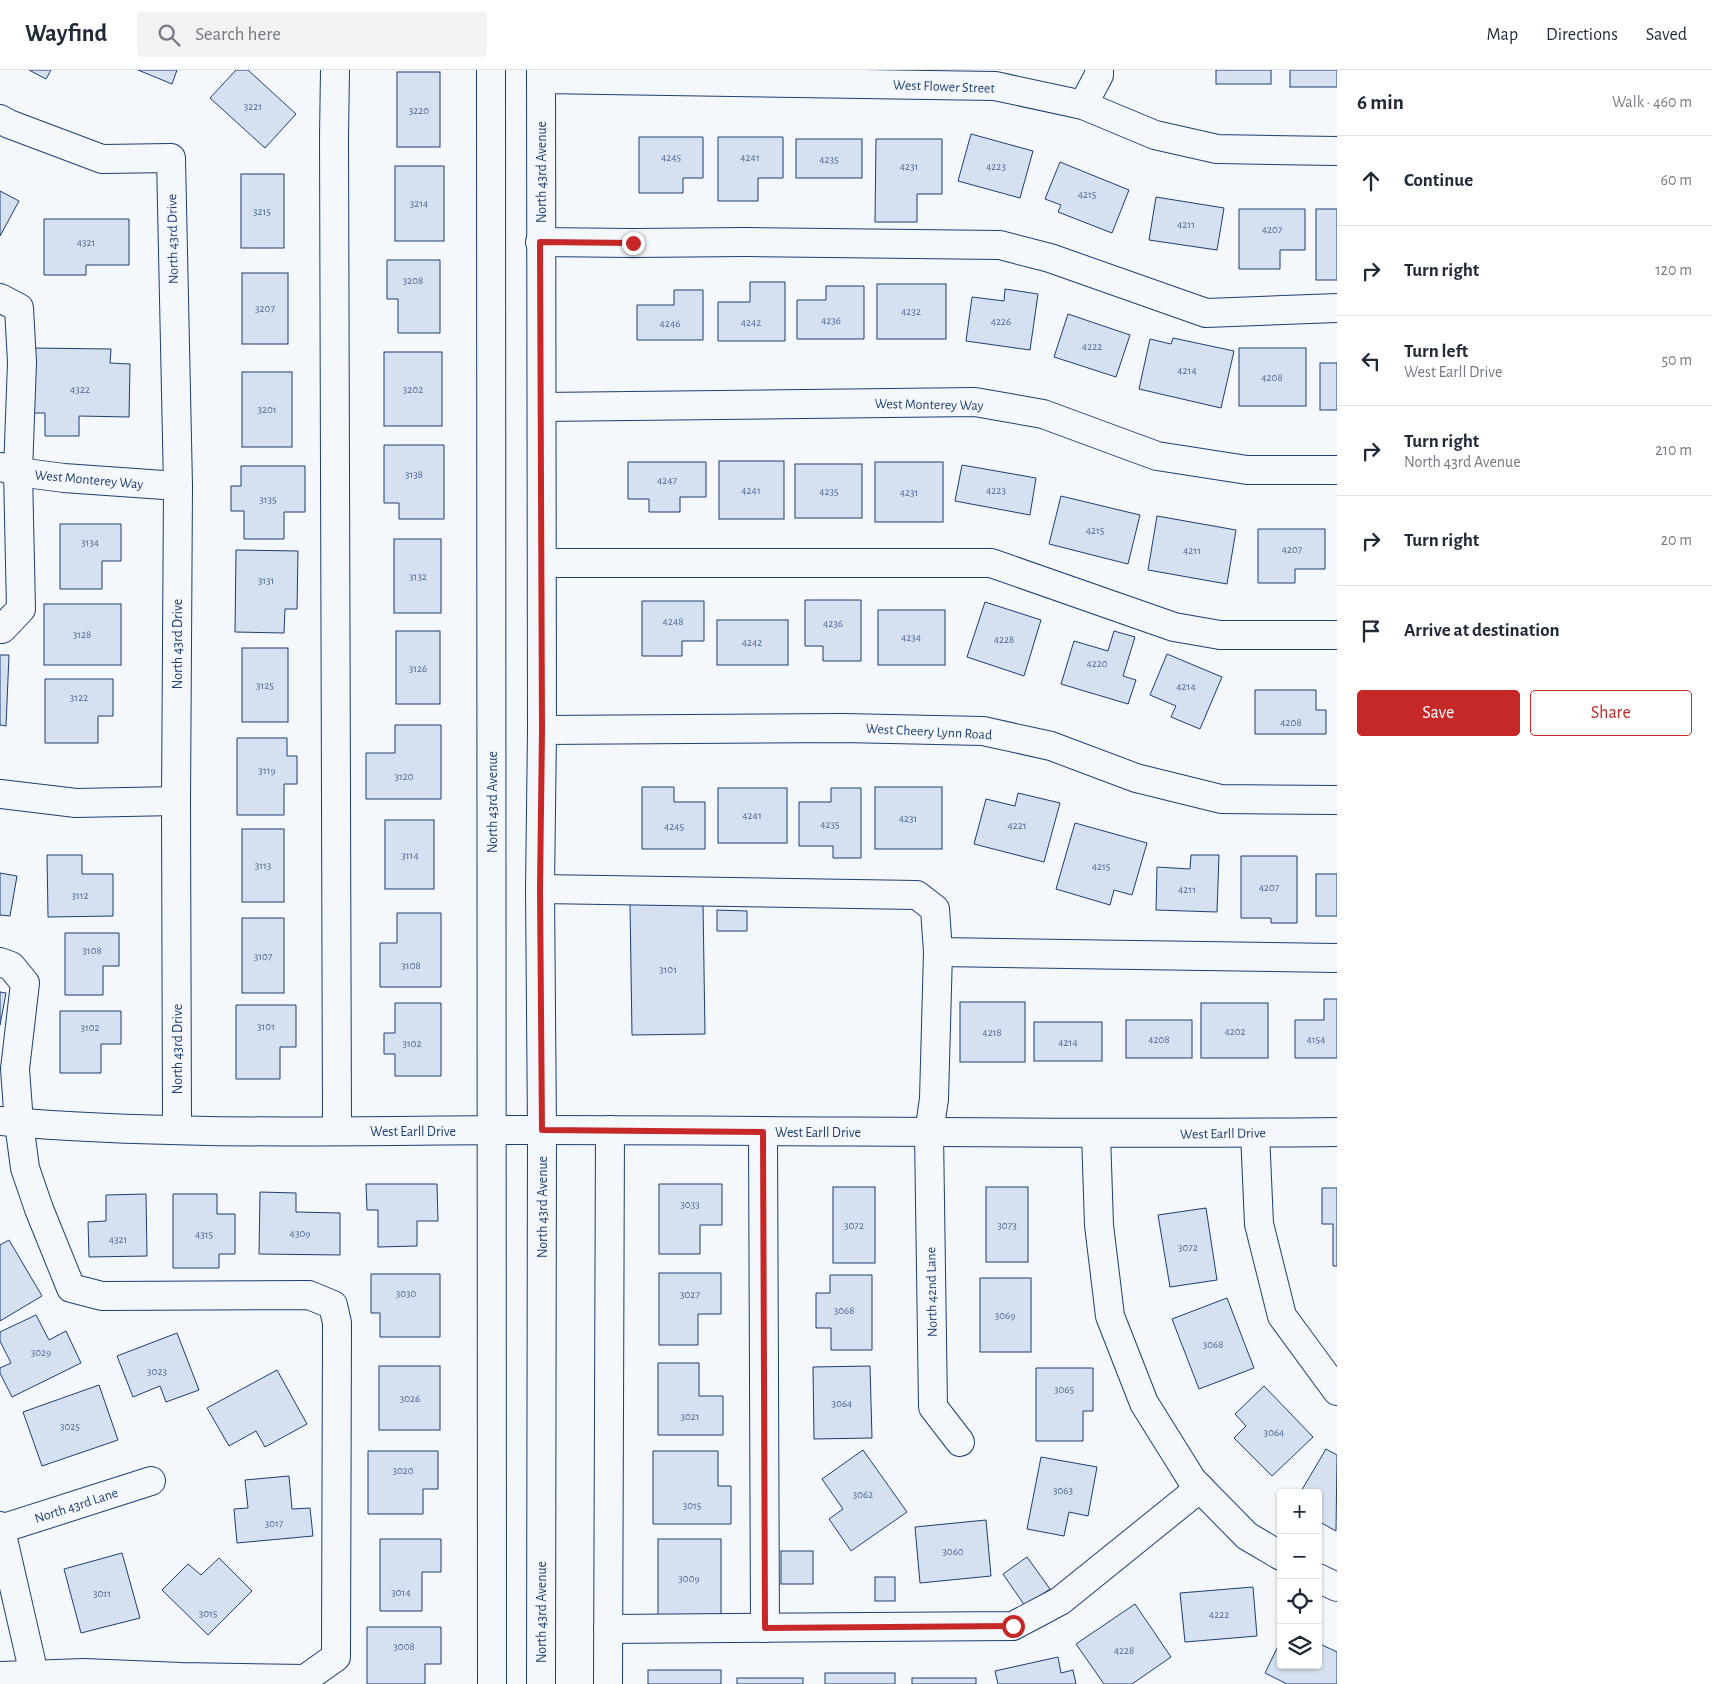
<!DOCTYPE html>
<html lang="en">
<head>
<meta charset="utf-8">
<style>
	body { margin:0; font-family:"Alegreya Sans",sans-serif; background:#f2f2f3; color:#1f2937 }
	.controls { position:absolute; right:15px; bottom:15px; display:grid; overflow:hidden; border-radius:5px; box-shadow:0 1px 4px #0004 }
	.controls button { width:45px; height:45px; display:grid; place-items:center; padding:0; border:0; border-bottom:1px solid #e0e1e3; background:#fff; color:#1f2937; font:25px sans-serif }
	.stop { position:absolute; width:15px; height:15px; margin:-11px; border:4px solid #c62828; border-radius:50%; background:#fff }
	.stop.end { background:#c62828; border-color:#fff; box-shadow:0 1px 5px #0008 }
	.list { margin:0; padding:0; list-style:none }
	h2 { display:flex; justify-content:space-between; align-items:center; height:65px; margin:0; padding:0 20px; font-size:21px }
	h2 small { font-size:16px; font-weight:400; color:#747a83 }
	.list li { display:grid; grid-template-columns:32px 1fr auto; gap:15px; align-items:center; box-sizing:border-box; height:90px; padding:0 20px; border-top:1px solid #e0e1e3 }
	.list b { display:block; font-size:19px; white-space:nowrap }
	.list p { margin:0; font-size:16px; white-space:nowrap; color:#747a83 }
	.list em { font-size:16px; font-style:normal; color:#747a83 }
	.actions { display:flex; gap:10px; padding:15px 20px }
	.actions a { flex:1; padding:11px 0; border:1px solid #c62828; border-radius:5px; text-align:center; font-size:18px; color:#c62828 }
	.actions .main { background:#c62828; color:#fff }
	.icon { flex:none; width:28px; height:28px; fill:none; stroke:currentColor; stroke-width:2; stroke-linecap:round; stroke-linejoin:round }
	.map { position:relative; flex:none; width:1337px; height:1614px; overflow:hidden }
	header { display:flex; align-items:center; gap:30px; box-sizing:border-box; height:70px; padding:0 25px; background:#fff; border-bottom:1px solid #e0e1e3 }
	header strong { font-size:24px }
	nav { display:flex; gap:28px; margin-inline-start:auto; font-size:18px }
	.search { width:350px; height:45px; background:#f2f2f3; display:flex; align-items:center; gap:12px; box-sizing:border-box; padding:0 18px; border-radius:5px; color:#747a83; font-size:19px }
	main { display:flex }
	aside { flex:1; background:#fff }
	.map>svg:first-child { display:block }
	.building { fill:#d5e0f0; stroke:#1d3f73 }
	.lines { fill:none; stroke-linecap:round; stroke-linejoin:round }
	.minor-casing { stroke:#1d3f73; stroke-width:30 }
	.major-casing { stroke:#1d3f73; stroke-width:30 }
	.minor { stroke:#f4f7fb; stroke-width:28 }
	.major { stroke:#f4f7fb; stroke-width:28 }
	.route { stroke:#c62828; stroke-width:6 }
	.labels { text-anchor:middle; stroke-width:4; stroke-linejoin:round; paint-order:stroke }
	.number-label { font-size:11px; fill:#4b6792 }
	.street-label { font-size:14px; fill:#1d3f73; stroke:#f4f7fb }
</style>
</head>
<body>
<header>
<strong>Wayfind</strong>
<div class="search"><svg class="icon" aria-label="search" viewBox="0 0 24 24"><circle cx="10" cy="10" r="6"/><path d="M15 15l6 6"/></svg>Search here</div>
<nav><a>Map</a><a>Directions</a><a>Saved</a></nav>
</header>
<main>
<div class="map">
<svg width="1337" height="1614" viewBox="0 0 1337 1614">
	<rect width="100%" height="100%" fill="#f4f7fb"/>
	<!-- building -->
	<g class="building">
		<path d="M29 0H51L46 9Z"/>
		<path d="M138 0H177L172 14Z"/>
		<path d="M236 0H248L296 44 265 78 210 28Z"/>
		<rect x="1216" y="0" width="55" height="14"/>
		<rect x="1290" y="0" width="47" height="17"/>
		<rect x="397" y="2" width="43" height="75"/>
		<path d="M971 64 1033 81 1020 128 958 111Z"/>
		<path d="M639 67H703V108H683V123H639Z"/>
		<path d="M718 67H783V108H758V131H718Z"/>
		<rect x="796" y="69" width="66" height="39"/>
		<path d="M876 69H942V124H917V152H875Z"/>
		<path d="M1060 92 1129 120 1112 163 1058 142 1061 135 1045 129Z"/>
		<rect x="395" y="96" width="49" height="75"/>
		<rect x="241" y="104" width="43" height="74"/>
		<path d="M0 121 19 131 0 166Z"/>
		<path d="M1156 127 1224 138 1217 180 1149 170Z"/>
		<path d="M1239 139H1305V180H1280V199H1239Z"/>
		<rect x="1316" y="139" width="21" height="71"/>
		<path d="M44 149H129V195H86V205H44Z"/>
		<path d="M387 190H440V263H398V229H387Z"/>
		<rect x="242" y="203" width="46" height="71"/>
		<path d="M750 212H785V271H718V232H750Z"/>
		<rect x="877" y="214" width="69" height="55"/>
		<path d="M826 216H864V269H797V230H826Z"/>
		<path d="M1005 219 1038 224 1030 280 966 271 972 227 1004 231Z"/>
		<path d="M674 220H703V270H637V235H674Z"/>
		<path d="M1068 244 1130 265 1116 307 1054 287Z"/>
		<path d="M1173 268 1234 281 1221 338 1139 319 1150 269 1171 274Z"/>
		<path d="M31 278 111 279 110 293 130 294 129 347 79 346V366H45V343H30Z"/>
		<rect x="1239" y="278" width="67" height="58"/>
		<rect x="384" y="282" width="58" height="74"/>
		<rect x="1320" y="293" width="17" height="47"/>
		<rect x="242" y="302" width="50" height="75"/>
		<path d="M384 375H444V449H399V433H384Z"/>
		<rect x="719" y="391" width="65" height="58"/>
		<path d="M628 392H706V427H680V442H649V429H628Z"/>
		<rect x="875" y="392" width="68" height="60"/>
		<rect x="795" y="394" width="67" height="54"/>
		<path d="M962 395 1036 408 1030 445 955 431Z"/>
		<path d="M241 396H305V442H284V469H244V441H231V416H241Z"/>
		<path d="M1061 426 1140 445 1128 494 1049 474Z"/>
		<path d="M1157 446 1236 460 1227 514 1148 500Z"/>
		<path d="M60 454H121V491H102V519H60Z"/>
		<path d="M1258 459H1325V499H1295V513H1258Z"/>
		<rect x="394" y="469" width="47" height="74"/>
		<path d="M236 480 298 481 297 539H285L284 563 235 562Z"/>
		<path d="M805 530H861V591H823V576H805Z"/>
		<path d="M642 531H704V571H682V586H642Z"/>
		<path d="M985 532 1041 550 1024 606 967 587Z"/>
		<rect x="44" y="534" width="77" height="61"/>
		<rect x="878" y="540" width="67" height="55"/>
		<rect x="717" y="550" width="71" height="45"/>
		<rect x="396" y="561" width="44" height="73"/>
		<path d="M1114 561 1135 567 1123 606 1136 610 1128 634 1061 614 1074 571 1108 581Z"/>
		<rect x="242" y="578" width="46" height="74"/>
		<path d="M1167 584 1222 607 1200 659 1171 647 1176 636 1150 625Z"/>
		<path d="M0 585H9L6 656 0 655Z"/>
		<path d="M45 609H113V646H98V673H45Z"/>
		<path d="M1255 620H1316V640H1326V664H1255Z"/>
		<path d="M395 655H441V729H366V683H395Z"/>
		<path d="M237 668H287V686H297V714H284V745H237Z"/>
		<path d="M642 717H674V732H705V779H642Z"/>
		<rect x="875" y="717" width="67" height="62"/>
		<rect x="718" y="718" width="69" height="55"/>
		<path d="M831 718H861V788H833V776H799V732H831Z"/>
		<path d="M1018 723 1060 733 1044 792 974 774 986 729 1015 736Z"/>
		<rect x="385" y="750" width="49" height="69"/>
		<path d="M1075 753 1147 773 1132 825 1114 820 1110 835 1056 819Z"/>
		<rect x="242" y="759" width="42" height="73"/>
		<path d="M47 785H82V804H113V846L48 847Z"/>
		<path d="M1191 785H1219L1217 842 1156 840 1157 797 1190 799Z"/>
		<path d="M1241 786H1297V853H1271V848H1241Z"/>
		<path d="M0 803 17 806 10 846 0 845Z"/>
		<rect x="1316" y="804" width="21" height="42"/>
		<path d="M703 833 705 964 632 965 630 834Z"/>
		<path d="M717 840 747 841V861H717Z"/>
		<path d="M397 843H441V917H380V873H397Z"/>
		<rect x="242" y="848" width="42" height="75"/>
		<path d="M65 863H119V896H103V925H65Z"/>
		<path d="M0 922 6 923 0 955Z"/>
		<path d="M1324 929H1337V988H1295V950H1324Z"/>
		<rect x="960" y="932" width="65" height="60"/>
		<path d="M395 933H441V1006H395V984H384V963H395Z"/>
		<rect x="1201" y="933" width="67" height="55"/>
		<path d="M236 935H296V977H280V1009H236Z"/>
		<path d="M60 941H121V974H101V1003H60Z"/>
		<rect x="1126" y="950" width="66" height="38"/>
		<rect x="1034" y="952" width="68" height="39"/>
		<path d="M366 1114H437L438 1151H417V1176L378 1177V1140H367Z"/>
		<path d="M659 1114H722V1155H700V1184H659Z"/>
		<rect x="833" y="1117" width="42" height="76"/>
		<rect x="986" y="1117" width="42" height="75"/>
		<path d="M1322 1118H1337V1196H1333V1154H1322Z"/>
		<path d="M260 1122 296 1123V1142L340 1143V1185L259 1184Z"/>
		<path d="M146 1124 147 1186 89 1187 88 1152 106 1151V1125Z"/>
		<path d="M173 1124H217V1144H235V1184H219V1198H173Z"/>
		<path d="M1206 1138 1217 1210 1170 1217 1158 1145Z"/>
		<path d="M9 1170 42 1226 0 1251V1175Z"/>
		<path d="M659 1203H721V1244H698V1275H659Z"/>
		<path d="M371 1204H440V1267H380V1243H371Z"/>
		<path d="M830 1205H872V1280H831V1258H816V1223H830Z"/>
		<rect x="980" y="1208" width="51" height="74"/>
		<path d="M1227 1228 1254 1298 1199 1319 1172 1249Z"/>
		<path d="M36 1245 49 1270 66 1261 81 1293 12 1327 0 1303V1298L11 1293 0 1271V1262Z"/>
		<path d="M177 1263 199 1320 166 1332 160 1316 133 1327 117 1286Z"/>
		<path d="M658 1293H699V1326H723V1365H658Z"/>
		<rect x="379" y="1296" width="61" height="64"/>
		<path d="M870 1296 872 1368 814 1369 813 1297Z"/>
		<path d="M1036 1298H1093V1341H1083V1371H1036Z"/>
		<path d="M277 1300 307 1354 265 1377 256 1361 229 1376 207 1338Z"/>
		<path d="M99 1315 118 1370 42 1396 23 1342Z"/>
		<path d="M1264 1316 1313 1367 1272 1406 1234 1368 1246 1356 1235 1344Z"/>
		<path d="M1326 1379 1337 1385 1336 1461 1318 1451V1423H1300Z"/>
		<path d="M863 1380 907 1442 851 1481 829 1449 843 1439 822 1409Z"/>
		<path d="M368 1381H438V1419H423V1444H368Z"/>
		<path d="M653 1381H718V1416H731V1454H653Z"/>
		<path d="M1041 1387 1097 1397 1088 1446 1069 1442 1064 1466 1027 1459Z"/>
		<path d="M289 1406 292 1439 310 1438 313 1466 237 1473 234 1439 248 1438 245 1410Z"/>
		<path d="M986 1450 991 1506 920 1513 915 1457Z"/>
		<path d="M380 1469H441V1502H422V1541H380Z"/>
		<rect x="658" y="1469" width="63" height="77"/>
		<rect x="781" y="1481" width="32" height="33"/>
		<path d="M122 1483 140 1548 81 1563 64 1499Z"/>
		<path d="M1027 1487 1050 1519 1025 1536 1003 1504Z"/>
		<path d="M219 1488 252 1521 208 1565 162 1520 188 1494 201 1505Z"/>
		<rect x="875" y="1507" width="20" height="24"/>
		<path d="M1253 1517 1257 1566 1185 1572 1180 1523Z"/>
		<path d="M1135 1534 1171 1587 1132 1614H1104L1076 1574Z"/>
		<path d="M367 1557H441V1594H425V1614H367Z"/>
		<path d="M1281 1570V1595H1318V1573L1337 1582V1614H1287L1265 1603Z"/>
		<path d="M1058 1587 1061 1603 1073 1600 1076 1614H998L995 1601Z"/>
		<rect x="648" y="1600" width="73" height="14"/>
		<rect x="825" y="1603" width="70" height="11"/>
		<rect x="737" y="1608" width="66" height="6"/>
		<rect x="912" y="1608" width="64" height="6"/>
	</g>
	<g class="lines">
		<!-- minor casing -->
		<g class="minor-casing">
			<g id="minor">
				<path d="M335 0 334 67 337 1061"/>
				<path d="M491 0 492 1614"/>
				<path d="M541 9 995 16 1083 35 1155 65 1217 79 1337 81"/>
				<path d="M1083 35 1099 5V0"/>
				<path d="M0 49 9 54 102 89 171 88 178 416 176 731 177 1060"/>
				<path d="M540 172 633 173 745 172 1000 175 1050 188 1206 243 1337 238"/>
				<path d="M0 228 19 238 22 292 18 402 21 539 2 559 0 558"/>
				<path d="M542 337 975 332 1043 344 1157 386 1247 400H1337"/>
				<path d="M1 397 18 402 64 408 178 416"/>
				<path d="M542 493H991L1174 557 1220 565H1337"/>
				<path d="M542 660 843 658 983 661 1051 676 1136 708 1221 729 1337 730"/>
				<path d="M0 724 76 733 176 731"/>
				<path d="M540 819 917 825 935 839 938 882 934 1029 929 1063 933 1337 960 1372"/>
				<path d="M938 882 1337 888"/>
				<path d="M0 892 11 896 25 913 15 999 19 1053 25 1098 39 1139 71 1218 102 1226 309 1225 333 1235 337 1253 336 1587 305 1609 181 1607 84 1603 0 1606"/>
				<path d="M0 1051C181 1067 363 1060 544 1060 808 1060 1073 1065 1337 1062"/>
				<path d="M763 1062 765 1558"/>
				<path d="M1255 1063 1259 1154 1282 1246 1337 1321"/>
				<path d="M1096 1064 1099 1155 1110 1246 1144 1333 1192 1410 1247 1466 1281 1486"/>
				<path d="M0 1456 31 1591 34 1614"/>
				<path d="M1 1459 151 1411"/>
				<path d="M1318 1508 1337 1517"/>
				<path d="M608 1559 1013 1556 1060 1531 1200 1418"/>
				<path d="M608 1614 610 1060"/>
			</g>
		</g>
		<!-- major casing -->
		<g class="major-casing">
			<path id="major" d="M541 1614 542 1060 540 819 542 660 541 0"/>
		</g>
		<!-- minor -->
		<use href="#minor" class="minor"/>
		<!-- major -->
		<use href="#major" class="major"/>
	</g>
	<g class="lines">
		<!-- route -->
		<path class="route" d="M633 173 540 172 542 660 540 819 542 1060 763 1062 765 1558 1013 1556"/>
	</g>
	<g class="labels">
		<!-- number labels -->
		<g class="number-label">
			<text x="253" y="40">3221</text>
			<text x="419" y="44">3220</text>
			<text x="671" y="91">4245</text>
			<text x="750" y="91">4241</text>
			<text x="829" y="93">4235</text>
			<text x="909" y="100">4231</text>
			<text x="996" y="100">4223</text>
			<text x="1087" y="128">4215</text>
			<text x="419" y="137">3214</text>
			<text x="262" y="145">3215</text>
			<text x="1186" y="158">4211</text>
			<text x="1272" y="163">4207</text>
			<text x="86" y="176">4321</text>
			<text x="413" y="214">3208</text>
			<text x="265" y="242">3207</text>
			<text x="911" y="245">4232</text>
			<text x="831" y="254">4236</text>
			<text x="1001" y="255">4226</text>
			<text x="751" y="256">4242</text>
			<text x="670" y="257">4246</text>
			<text x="1092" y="280">4222</text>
			<text x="1187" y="304">4214</text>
			<text x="1272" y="311">4208</text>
			<text x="80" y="323">4322</text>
			<text x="413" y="323">3202</text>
			<text x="267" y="343">3201</text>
			<text x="414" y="408">3138</text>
			<text x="667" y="414">4247</text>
			<text x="751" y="424">4241</text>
			<text x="996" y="424">4223</text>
			<text x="829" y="425">4235</text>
			<text x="909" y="426">4231</text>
			<text x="268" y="433">3135</text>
			<text x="1095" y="464">4215</text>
			<text x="90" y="476">3134</text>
			<text x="1292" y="483">4207</text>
			<text x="1192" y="484">4211</text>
			<text x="418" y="510">3132</text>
			<text x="266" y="514">3131</text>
			<text x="673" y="555">4248</text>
			<text x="833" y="557">4236</text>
			<text x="82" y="568">3128</text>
			<text x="911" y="571">4234</text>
			<text x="1004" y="573">4228</text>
			<text x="752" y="576">4242</text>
			<text x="1097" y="597">4220</text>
			<text x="418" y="602">3126</text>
			<text x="265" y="619">3125</text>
			<text x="1186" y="620">4214</text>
			<text x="79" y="631">3122</text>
			<text x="1291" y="656">4208</text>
			<text x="267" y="704">3119</text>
			<text x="404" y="710">3120</text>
			<text x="752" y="749">4241</text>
			<text x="908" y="752">4231</text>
			<text x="830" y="758">4235</text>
			<text x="1017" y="759">4221</text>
			<text x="674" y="760">4245</text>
			<text x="410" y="789">3114</text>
			<text x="263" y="799">3113</text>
			<text x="1101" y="800">4215</text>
			<text x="1269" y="821">4207</text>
			<text x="1187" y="823">4211</text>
			<text x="80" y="829">3112</text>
			<text x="92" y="884">3108</text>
			<text x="263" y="890">3107</text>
			<text x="411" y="899">3108</text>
			<text x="668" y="903">3101</text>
			<text x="266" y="960">3101</text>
			<text x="90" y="961">3102</text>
			<text x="1235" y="965">4202</text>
			<text x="992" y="966">4218</text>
			<text x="1159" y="973">4208</text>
			<text x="1316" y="973">4154</text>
			<text x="1068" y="976">4214</text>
			<text x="412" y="977">3102</text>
			<text x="690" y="1138">3033</text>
			<text x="854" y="1159">3072</text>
			<text x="1007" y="1159">3073</text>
			<text x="300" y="1167">4309</text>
			<text x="204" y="1168">4315</text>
			<text x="118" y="1173">4321</text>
			<text x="1188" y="1181">3072</text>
			<text x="406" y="1227">3030</text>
			<text x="690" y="1228">3027</text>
			<text x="844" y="1244">3068</text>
			<text x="1005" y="1249">3069</text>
			<text x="1213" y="1278">3068</text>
			<text x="41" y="1286">3029</text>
			<text x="157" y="1305">3023</text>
			<text x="1064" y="1323">3065</text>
			<text x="410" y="1332">3026</text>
			<text x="842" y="1337">3064</text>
			<text x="690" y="1350">3021</text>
			<text x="70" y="1360">3025</text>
			<text x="1274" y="1366">3064</text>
			<text x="403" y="1404">3020</text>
			<text x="1063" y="1424">3063</text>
			<text x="863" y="1428">3062</text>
			<text x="692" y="1439">3015</text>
			<text x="274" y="1457">3017</text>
			<text x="953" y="1485">3060</text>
			<text x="689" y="1512">3009</text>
			<text x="401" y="1526">3014</text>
			<text x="102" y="1527">3011</text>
			<text x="208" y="1547">3015</text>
			<text x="1219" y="1548">4222</text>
			<text x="404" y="1580">3008</text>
			<text x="1124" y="1584">4228</text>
		</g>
		<!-- street labels -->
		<g class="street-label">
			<text transform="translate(944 16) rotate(2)" y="5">West Flower Street</text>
			<text transform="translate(541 102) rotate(-90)" y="5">North 43rd Avenue</text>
			<text transform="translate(172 169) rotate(-91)" y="5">North 43rd Drive</text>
			<text transform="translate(929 334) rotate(1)" y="5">West Monterey Way</text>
			<text transform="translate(89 409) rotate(5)" y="5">West Monterey Way</text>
			<text transform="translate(177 574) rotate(-90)" y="5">North 43rd Drive</text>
			<text transform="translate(929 661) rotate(3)" y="5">West Cheery Lynn Road</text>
			<text transform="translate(492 732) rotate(-90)" y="5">North 43rd Avenue</text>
			<text transform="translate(177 979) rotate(-90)" y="5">North 43rd Drive</text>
			<text x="413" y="1066">West Earll Drive</text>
			<text x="818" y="1067">West Earll Drive</text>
			<text transform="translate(1223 1063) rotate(-1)" y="5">West Earll Drive</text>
			<text transform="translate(542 1137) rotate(-90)" y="5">North 43rd Avenue</text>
			<text transform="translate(931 1222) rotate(-91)" y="5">North 42nd Lane</text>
			<text transform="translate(76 1435) rotate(-18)" y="5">North 43rd Lane</text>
			<text transform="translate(541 1542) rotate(-90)" y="5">North 43rd Avenue</text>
		</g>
	</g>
</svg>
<div class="controls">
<button>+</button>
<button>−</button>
<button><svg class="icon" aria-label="locate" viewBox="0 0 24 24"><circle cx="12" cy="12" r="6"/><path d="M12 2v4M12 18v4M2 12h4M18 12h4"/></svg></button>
<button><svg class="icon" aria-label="layers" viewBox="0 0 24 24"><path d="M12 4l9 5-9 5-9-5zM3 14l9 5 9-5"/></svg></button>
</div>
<div class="stop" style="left:1013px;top:1556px"></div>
<div class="stop end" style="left:633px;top:173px"></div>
</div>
<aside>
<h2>6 min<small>Walk · 460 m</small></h2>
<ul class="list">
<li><svg class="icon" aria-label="ahead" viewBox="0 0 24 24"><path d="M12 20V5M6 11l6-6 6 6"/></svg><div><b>Continue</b></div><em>60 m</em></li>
<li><svg class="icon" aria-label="right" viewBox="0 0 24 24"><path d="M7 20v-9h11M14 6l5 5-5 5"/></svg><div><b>Turn right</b></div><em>120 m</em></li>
<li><svg class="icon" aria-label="left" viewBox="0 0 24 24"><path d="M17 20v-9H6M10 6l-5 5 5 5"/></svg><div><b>Turn left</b><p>West Earll Drive</p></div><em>50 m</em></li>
<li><svg class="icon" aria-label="right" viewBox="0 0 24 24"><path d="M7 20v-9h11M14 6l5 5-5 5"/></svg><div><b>Turn right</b><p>North 43rd Avenue</p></div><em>210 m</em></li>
<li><svg class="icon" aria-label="right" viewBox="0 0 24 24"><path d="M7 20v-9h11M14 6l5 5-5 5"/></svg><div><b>Turn right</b></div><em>20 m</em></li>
<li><svg class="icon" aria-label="arrive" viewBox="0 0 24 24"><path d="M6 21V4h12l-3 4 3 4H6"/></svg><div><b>Arrive at destination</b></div></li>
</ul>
<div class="actions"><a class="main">Save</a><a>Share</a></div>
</aside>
</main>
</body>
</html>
